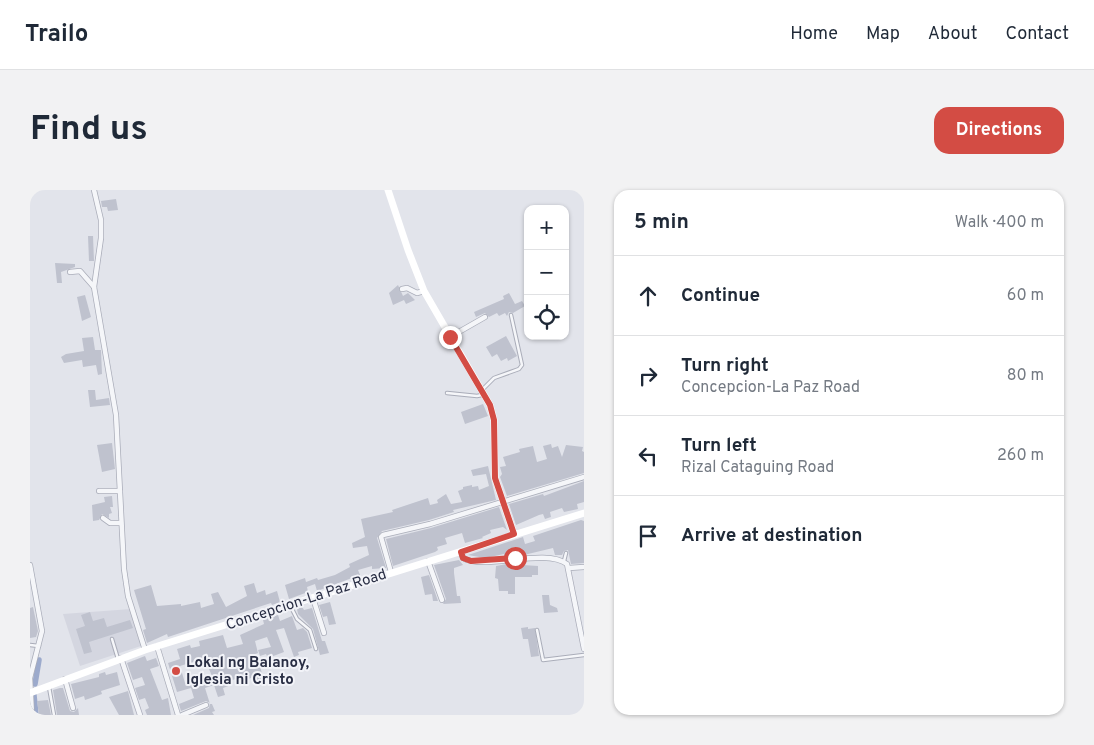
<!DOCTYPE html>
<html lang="en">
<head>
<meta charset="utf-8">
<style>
	body { margin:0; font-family:Overpass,sans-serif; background:#f2f2f3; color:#1f2937 }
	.controls { position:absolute; right:15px; top:15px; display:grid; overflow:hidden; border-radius:10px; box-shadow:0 1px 4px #0004 }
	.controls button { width:45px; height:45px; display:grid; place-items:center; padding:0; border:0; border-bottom:1px solid #e0e1e3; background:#fff; color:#1f2937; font:25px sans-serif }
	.stop { position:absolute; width:15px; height:15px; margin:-11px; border:4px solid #d34c44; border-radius:50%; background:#fff }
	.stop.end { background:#d34c44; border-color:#fff; box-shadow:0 1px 5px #0008 }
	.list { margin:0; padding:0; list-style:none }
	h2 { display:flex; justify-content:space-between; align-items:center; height:65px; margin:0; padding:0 20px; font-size:21px }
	h2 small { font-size:16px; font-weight:400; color:#747a83 }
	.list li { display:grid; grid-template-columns:32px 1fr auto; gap:15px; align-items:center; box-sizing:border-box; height:80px; padding:0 20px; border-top:1px solid #e0e1e3 }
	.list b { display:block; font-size:19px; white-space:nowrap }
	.list p { margin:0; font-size:16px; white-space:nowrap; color:#747a83 }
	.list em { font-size:16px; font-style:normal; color:#747a83 }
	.icon { flex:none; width:28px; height:28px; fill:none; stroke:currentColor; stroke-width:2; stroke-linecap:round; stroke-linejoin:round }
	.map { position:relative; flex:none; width:554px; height:525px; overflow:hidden; border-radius:15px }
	header { display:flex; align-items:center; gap:30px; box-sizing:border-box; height:70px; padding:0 25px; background:#fff; border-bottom:1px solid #e0e1e3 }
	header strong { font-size:24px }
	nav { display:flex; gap:28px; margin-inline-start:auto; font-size:18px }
	.intro { display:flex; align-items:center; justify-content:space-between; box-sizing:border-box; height:120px; padding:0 30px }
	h1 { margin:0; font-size:35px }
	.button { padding:12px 22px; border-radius:15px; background:#d34c44; color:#fff; font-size:18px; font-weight:700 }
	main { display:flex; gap:30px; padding:0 30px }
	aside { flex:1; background:#fff; border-radius:15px; box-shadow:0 1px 4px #0004 }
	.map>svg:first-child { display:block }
	.built { fill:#d4d6e0 }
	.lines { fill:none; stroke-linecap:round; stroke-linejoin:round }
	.canal { stroke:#9caacc; stroke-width:5.5 }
	.building { fill:#bfc2ce; fill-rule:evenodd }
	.lane-casing { stroke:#aaadb9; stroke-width:4.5 }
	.street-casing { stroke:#aaadb9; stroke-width:6 }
	.lane { stroke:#f5f6f9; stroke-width:2.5 }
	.street { stroke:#f5f6f9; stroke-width:4.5 }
	.secondary { stroke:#fff; stroke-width:7 }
	.route { stroke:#d34c44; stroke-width:6 }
	.poi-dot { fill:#d34c44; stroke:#f2f3f8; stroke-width:2 }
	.labels { text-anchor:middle; stroke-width:4; stroke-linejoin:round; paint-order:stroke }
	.street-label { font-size:15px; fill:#292e44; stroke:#f2f3f8 }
	.poi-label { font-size:15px; font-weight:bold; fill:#292e44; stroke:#f2f3f8; text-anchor:start }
</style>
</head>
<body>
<header>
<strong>Trailo</strong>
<nav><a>Home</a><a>Map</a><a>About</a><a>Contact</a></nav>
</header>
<div class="intro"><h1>Find us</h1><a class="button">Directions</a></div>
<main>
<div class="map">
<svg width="554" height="525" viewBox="0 0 554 525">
	<rect width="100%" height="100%" fill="#e2e4eb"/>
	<!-- built -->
	<path class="built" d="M101 419 111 456 50 476 33 424Z"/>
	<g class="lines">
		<!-- canal -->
		<g class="canal">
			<path d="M5 494 9 470"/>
			<path d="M4 505 6 525"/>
		</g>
	</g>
	<!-- building -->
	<g class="building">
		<path d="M86 9 88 20 78 21 77 17H72L71 11Z"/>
		<path d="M58 46H63L64 71H59Z"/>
		<path d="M25 73 45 74V77L31 82 32 93H27Z"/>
		<path d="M368 95 373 106 378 103 385 110 376 114 374 110 363 115 359 103Z"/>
		<path d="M479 103 485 114 492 111 495 116 483 123 479 122 477 126 475 123 469 126 467 123 459 127 455 123 446 127 444 122 474 109 473 106Z"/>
		<path d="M55 105 61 127 52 131 47 107Z"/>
		<path d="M476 146 487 166 478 171 477 168 471 171 467 164 462 167 456 157Z"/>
		<path d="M63 147 65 160H71L72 184 68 185 66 175 53 177 52 170 34 173 31 167 36 164 54 161 52 148Z"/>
		<path d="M58 200H65L66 210 79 208 80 215 60 217Z"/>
		<path d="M453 214 458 226 435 234 431 222Z"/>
		<path d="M82 253 85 279 72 282 67 255Z"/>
		<path d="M521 254 522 258 528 256 532 267 536 255 553 257 552 261 554 262V283L477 306 470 287 472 284 470 277 476 276 473 267 490 262 489 259 503 256 507 272 517 269 513 256Z"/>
		<path d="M458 276 466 310 423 320 424 322 399 330 352 341 347 348 356 378 342 379V376L328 380 330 385 287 401 285 394 277 397 278 402 259 409 255 395 275 388 276 392 287 388 288 390 305 385 320 377 319 374 339 365 337 356 323 358 322 353 335 347 331 329 363 322 362 320 398 308 400 315 408 313 407 310 416 304 421 314 432 312 428 301 433 299V297L442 295V297L448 296 449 300 459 296 456 284 443 286 441 280Z"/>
		<path d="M554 291V312L547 314 548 319 534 322 532 318 520 322 521 327 515 329 513 324 509 325 486 335 479 314 513 304 514 306Z"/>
		<path d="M82 306 83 317H80L82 323 79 324V328L72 324 69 330 63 331 62 315 75 312 74 307Z"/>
		<path d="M469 317 477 340 473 337 460 340 461 343 452 347 453 348 435 353 432 343 415 348 417 354 407 357 408 360 405 362 363 376 356 349 401 338Z"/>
		<path d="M551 330 554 331V373L541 374 538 360 534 361 532 365H525L523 358 498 364 474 367V364L455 368 438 365 493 347 495 354 505 351 503 346Z"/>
		<path d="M429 370 433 375 424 378V383L427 406H430L431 413 413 414 416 409 404 375Z"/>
		<path d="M477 374 508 376V385H502V387H485V404H478V401H469L468 389 465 388 466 376Z"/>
		<path d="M399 385 408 411H403L402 404 395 405 391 387Z"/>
		<path d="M224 393 227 403 235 400 236 405 247 401 250 412 242 415 241 413 138 447 137 444 117 453 113 440 116 439 104 400 121 395 127 416 151 414V416L170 412 171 418 184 414 181 404 188 402 196 417 217 406 214 396Z"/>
		<path d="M512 405H519L520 415 527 418 528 422 514 423Z"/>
		<path d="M300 412 306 434 299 435 297 426 293 427 289 415Z"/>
		<path d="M3 417 8 441 6 447 0 448V418Z"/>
		<path d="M272 417 274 420 282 418 292 451H295L299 463 290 465 283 439 268 424 267 419Z"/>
		<path d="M60 422 63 431 74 428 77 437 100 430 103 438 59 452 62 462 54 464 46 439 55 436 51 425Z"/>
		<path d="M248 425 250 431 262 426 267 440 273 438 277 442 282 458 268 462 269 465 264 467 254 438 246 440 254 462 238 468 236 464 230 466 228 460 241 457 237 447 225 451 228 463 220 466 225 477 230 475 234 494 228 496 224 487 215 490 214 486 200 491 201 495 193 498 195 505 188 507 184 495 175 498 180 514H182L185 521 182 522 184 525H163L179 518 180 513 176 511 151 521 149 514 164 508 161 498 147 502 138 473 150 469 147 459 160 455 161 458 170 456 169 451 193 445 197 458 213 454 210 445 234 434 233 430ZM166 471 167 475 176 472 182 486 155 493 150 476Z"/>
		<path d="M498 437V439L505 438 509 466 501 467 498 449H493L491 438Z"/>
		<path d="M115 466 117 471 126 468 129 476 120 479 132 510 138 508 141 525H117L115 520 119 518 115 508 109 510 105 498 115 495 112 487 103 490 97 473Z"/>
		<path d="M75 482 76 485 87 482 90 495 71 501 72 504 61 508 55 510 54 506 45 509 41 494 69 487V484Z"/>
		<path d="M30 498H33L40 521 44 522 48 518 49 525H27L23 500Z"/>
		<path d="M98 501 104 525H89L79 507Z"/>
		<path d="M18 510 21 525H9L7 511Z"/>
	</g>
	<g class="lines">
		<!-- lane casing -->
		<g class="lane-casing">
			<g id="lane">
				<path d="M453 199 464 188 489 179 492 175 481 125"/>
				<path d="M417 203 447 206 452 205"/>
				<path d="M534 371 536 363"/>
				<path d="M261 417 267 429 280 440 286 459"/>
				<path d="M507 440 513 470 554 465"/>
				<path d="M82 449 88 469"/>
				<path d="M0 455 9 456"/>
				<path d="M19 497 24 525"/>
			</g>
		</g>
		<!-- street casing -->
		<g class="street-casing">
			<g id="street">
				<path d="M64 0 71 30V48L64 97 86 225 94 379 98 406 115 460"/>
				<path d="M40 82 50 81 64 97"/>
				<path d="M372 99 377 98 387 103 394 101"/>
				<path d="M420 147 455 127"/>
				<path d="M69 301H90"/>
				<path d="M73 328 80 333H91"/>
				<path d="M431 362 433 368C454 381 515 357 537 374L554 459"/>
				<path d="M398 371 412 410"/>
				<path d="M0 375 12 441 0 488 2 525"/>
				<path d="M539 378 554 377"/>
				<path d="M361 382 351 347 353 345 400 334 554 287"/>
				<path d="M283 408 294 443"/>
				<path d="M127 456 148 525"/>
				<path d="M91 468 110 525"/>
				<path d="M35 489 43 518"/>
				<path d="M152 525 176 515"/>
			</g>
		</g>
		<!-- lane -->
		<use href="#lane" class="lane"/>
		<!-- street -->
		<use href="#street" class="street"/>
		<!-- secondary -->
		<g class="secondary">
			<path d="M358 0 378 60 394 101 460 215 464 230 465 288 484 344"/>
			<path d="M0 503 115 460 554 323"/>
		</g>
	</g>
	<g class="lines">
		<!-- route -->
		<path class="route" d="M420 147 460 215 464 230 465 288 484 344 431 362 433 368 441 371 485 368"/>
	</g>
	<!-- markers -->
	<circle class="poi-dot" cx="146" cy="481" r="5"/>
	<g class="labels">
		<!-- street labels -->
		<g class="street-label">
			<text transform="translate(276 409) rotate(-18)" y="5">Concepcion-La Paz Road</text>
		</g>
		<!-- poi labels -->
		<g class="poi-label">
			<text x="156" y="477">Lokal ng Balanoy,<tspan x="156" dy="17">Iglesia ni Cristo</tspan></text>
		</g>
	</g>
</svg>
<div class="controls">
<button>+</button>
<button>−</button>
<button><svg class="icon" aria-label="locate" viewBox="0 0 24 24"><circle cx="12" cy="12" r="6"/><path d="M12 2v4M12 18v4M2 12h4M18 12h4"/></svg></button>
</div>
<div class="stop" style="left:485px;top:368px"></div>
<div class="stop end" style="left:420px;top:147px"></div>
</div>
<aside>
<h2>5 min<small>Walk · 400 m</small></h2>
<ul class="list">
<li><svg class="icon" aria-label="ahead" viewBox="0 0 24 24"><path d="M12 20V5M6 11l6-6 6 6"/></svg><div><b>Continue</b></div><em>60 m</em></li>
<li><svg class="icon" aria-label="right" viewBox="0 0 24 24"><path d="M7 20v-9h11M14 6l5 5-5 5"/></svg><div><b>Turn right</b><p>Concepcion-La Paz Road</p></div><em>80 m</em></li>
<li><svg class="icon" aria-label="left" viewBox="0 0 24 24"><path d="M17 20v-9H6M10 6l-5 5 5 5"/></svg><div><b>Turn left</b><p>Rizal Cataguing Road</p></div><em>260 m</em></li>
<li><svg class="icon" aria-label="arrive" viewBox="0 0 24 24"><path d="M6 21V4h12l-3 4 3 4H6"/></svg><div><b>Arrive at destination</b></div></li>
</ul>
</aside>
</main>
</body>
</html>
